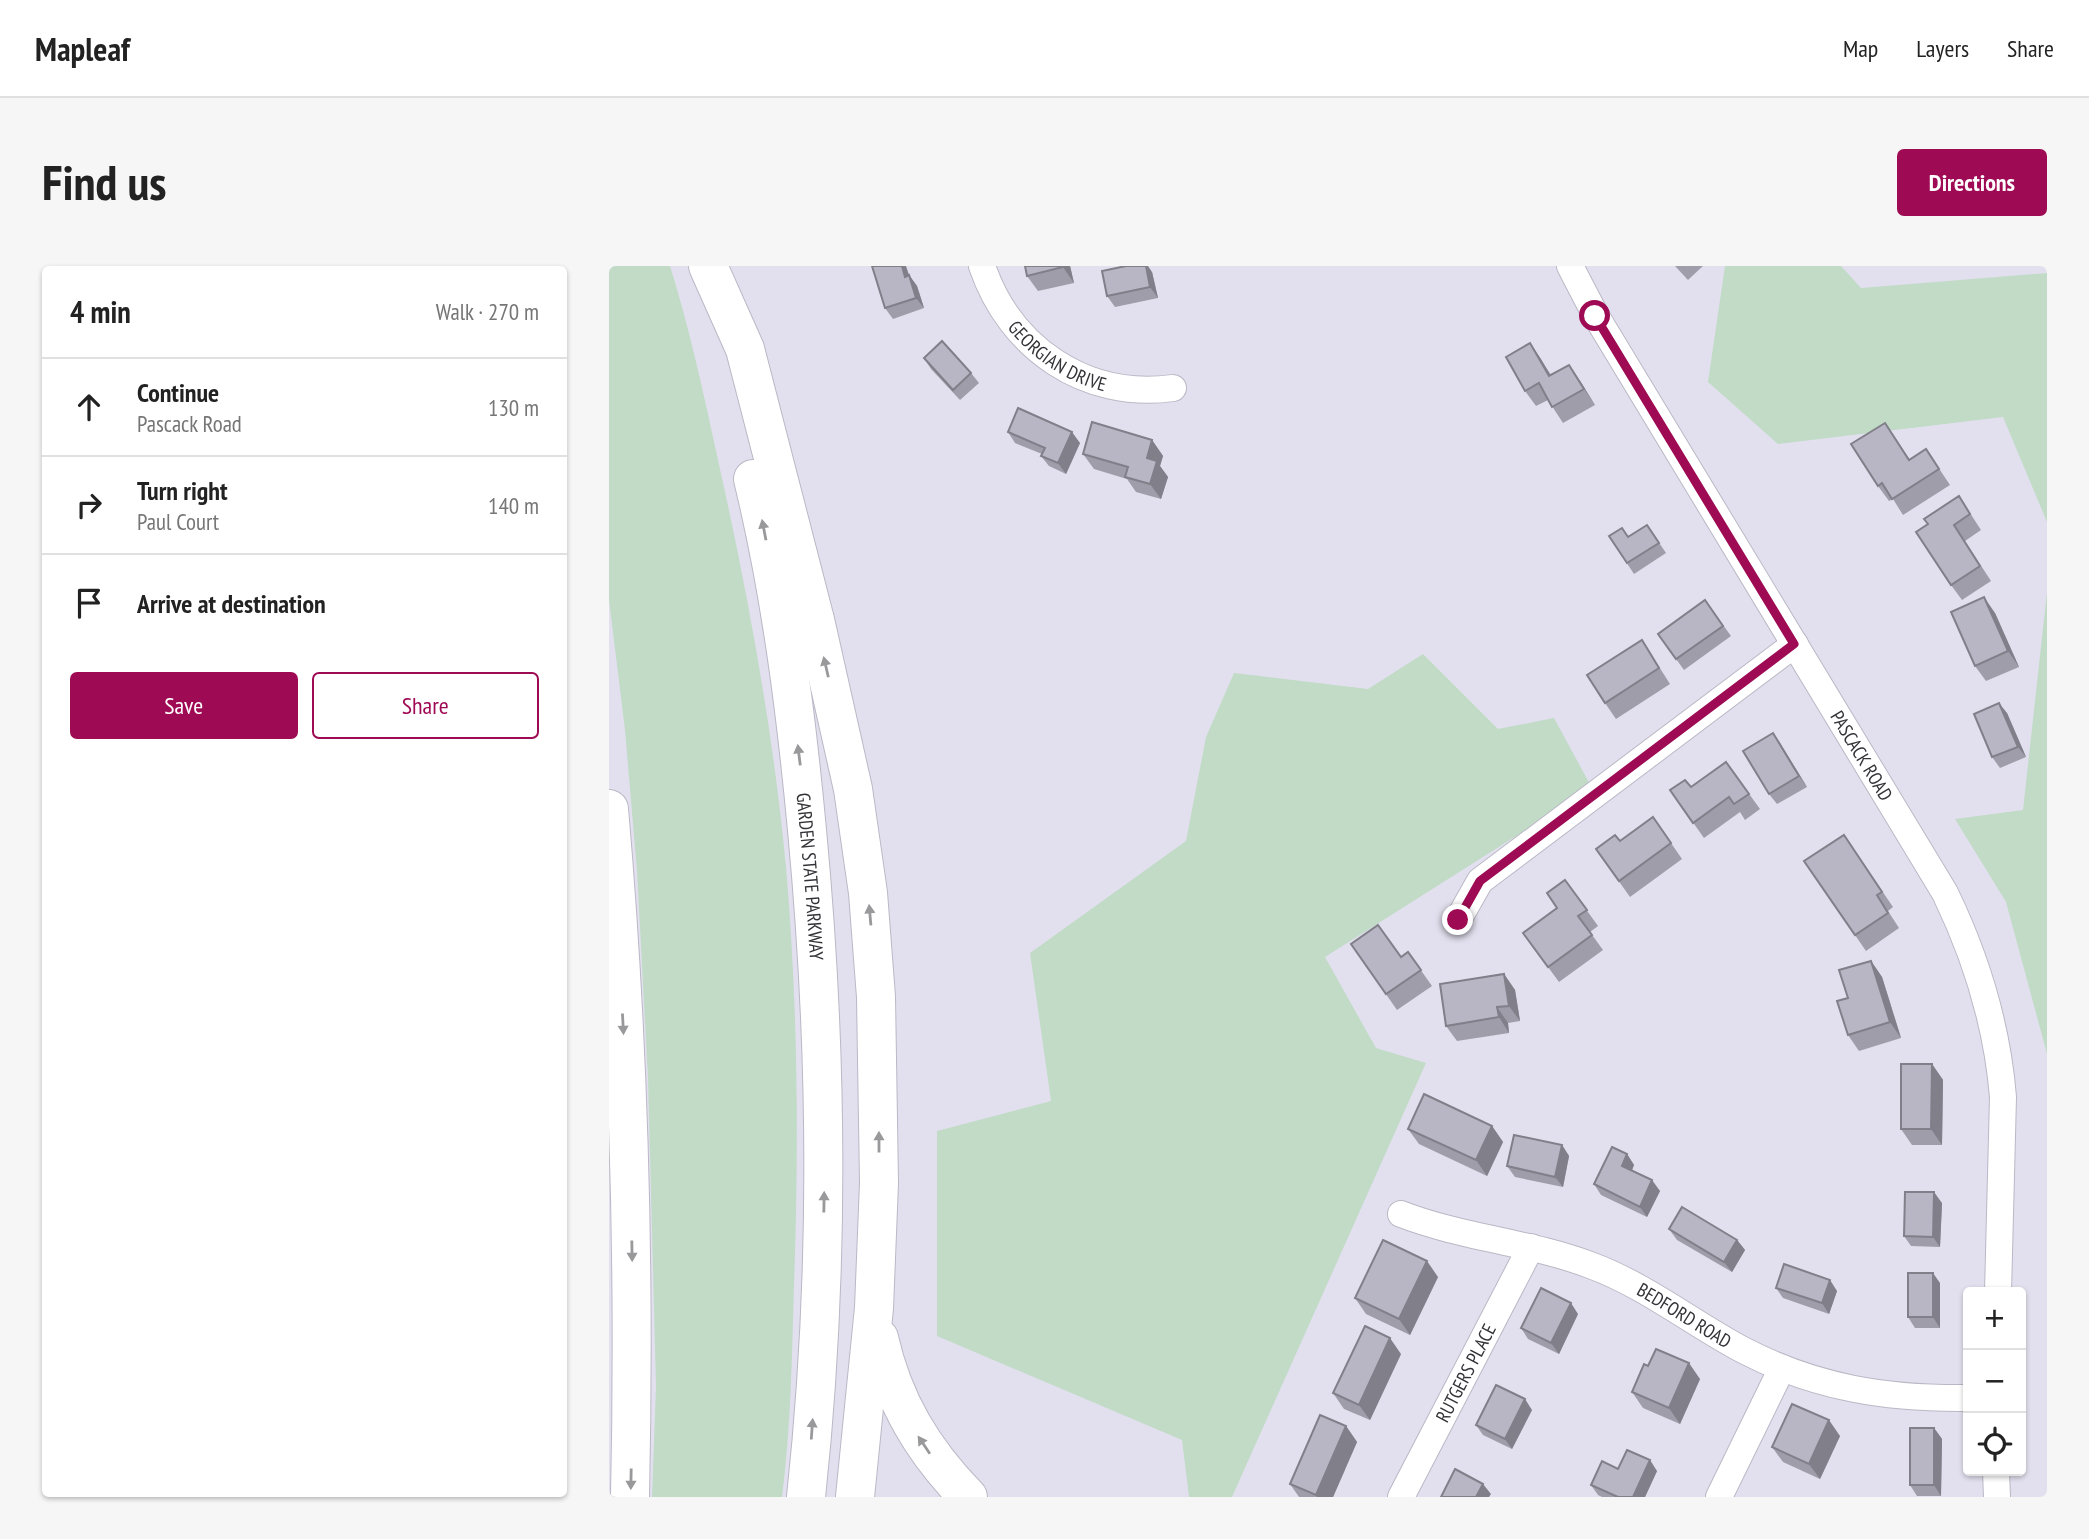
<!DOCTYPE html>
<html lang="en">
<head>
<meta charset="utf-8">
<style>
	body { margin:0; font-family:"PT Sans Narrow",sans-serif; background:#f6f6f6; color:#222 }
	.controls { position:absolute; right:21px; bottom:21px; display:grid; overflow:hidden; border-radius:7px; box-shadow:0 2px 5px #0004 }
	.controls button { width:63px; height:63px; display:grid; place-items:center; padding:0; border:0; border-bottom:2px solid #e0e0e0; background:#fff; color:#222; font:35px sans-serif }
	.stop { position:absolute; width:21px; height:21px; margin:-16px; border:5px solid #9e0a53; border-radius:50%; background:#fff }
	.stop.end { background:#9e0a53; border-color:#fff; box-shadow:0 2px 7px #0008 }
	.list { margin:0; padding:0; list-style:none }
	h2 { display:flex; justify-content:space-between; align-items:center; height:91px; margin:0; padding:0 28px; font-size:30px }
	h2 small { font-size:23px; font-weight:400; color:#767676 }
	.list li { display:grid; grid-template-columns:46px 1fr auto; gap:21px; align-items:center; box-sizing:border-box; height:98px; padding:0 28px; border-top:2px solid #e0e0e0 }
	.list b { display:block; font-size:26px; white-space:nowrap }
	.list p { margin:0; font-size:23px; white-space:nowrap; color:#767676 }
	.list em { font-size:23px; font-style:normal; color:#767676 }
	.actions { display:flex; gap:14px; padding:21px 28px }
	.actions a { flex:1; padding:16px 0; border:2px solid #9e0a53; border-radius:7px; text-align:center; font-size:24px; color:#9e0a53 }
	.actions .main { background:#9e0a53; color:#fff }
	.icon { flex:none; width:38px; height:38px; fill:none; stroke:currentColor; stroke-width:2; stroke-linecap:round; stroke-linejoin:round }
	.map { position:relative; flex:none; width:1438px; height:1231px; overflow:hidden; border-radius:7px }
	header { display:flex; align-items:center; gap:42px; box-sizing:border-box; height:98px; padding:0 35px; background:#fff; border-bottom:2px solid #e0e0e0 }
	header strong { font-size:33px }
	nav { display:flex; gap:38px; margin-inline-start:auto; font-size:24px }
	.intro { display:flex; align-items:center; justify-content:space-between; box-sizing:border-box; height:168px; padding:0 42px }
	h1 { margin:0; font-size:49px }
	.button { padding:18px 32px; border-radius:7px; background:#9e0a53; color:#fff; font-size:24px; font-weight:700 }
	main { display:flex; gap:42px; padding:0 42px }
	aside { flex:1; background:#fff; border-radius:7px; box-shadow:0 2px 5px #0004 }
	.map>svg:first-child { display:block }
	.green { fill:#c1dbc7 }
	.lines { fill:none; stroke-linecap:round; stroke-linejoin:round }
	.minor-casing { stroke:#bbb8c6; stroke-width:28 }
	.highway-casing { stroke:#bbb8c6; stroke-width:40 }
	.minor { stroke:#fff; stroke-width:26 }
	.highway { stroke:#fff; stroke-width:38 }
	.wall { fill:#9e9da9 }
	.shaded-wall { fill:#817f89 }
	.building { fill:#b8b6c4; stroke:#817f89; stroke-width:2 }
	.oneway { fill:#99989b }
	.route { stroke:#9e0a53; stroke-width:9 }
	.labels { text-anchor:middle; stroke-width:7; stroke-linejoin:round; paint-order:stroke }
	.street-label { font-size:19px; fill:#333237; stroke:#fff }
</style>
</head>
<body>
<header>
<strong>Mapleaf</strong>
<nav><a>Map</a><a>Layers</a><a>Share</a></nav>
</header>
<div class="intro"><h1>Find us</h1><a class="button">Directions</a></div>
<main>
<aside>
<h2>4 min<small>Walk · 270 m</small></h2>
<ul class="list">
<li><svg class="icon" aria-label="ahead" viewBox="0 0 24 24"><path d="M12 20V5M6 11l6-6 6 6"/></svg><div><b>Continue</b><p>Pascack Road</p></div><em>130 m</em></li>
<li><svg class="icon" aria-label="right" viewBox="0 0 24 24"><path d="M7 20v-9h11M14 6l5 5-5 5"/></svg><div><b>Turn right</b><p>Paul Court</p></div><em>140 m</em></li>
<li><svg class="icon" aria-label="arrive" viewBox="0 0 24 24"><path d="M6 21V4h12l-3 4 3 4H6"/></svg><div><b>Arrive at destination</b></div></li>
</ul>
<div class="actions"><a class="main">Save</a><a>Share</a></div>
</aside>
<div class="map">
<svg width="1438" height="1231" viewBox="0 0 1438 1231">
	<rect width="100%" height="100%" fill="#e2e0ee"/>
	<!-- green -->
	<g class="green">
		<path d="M0 0H61C81 64 95 129 109 194 139 328 164 464 177 601 189 740 190 880 185 1019 183 1090 182 1161 173 1231H43L47 1120 39 812 28 605 16 464 0 334Z"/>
		<path d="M1116 0H1232L1252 22 1438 7V256L1394 151 1169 178 1099 116Z"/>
		<path d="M1438 326V788L1397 636 1346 553 1414 544Z"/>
		<path d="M814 388 889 463 945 452 983 522 716 691 767 782 817 797 623 1231H580L573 1174 328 1070V865L442 835 421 687 577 575 597 471 625 407 759 423Z"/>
	</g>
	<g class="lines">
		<!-- minor casing -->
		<g class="minor-casing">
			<g id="minor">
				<path id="s1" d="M373 0C401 82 476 134 564 122"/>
				<path id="s2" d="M961 0 987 50 1336 627C1368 693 1388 758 1394 831L1389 1026"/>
				<path d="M849 654 871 615 1186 378"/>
				<path id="s3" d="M792 948C854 972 920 976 981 999 1036 1019 1083 1057 1134 1084 1207 1122 1278 1133 1359 1132"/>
				<path d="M1387 1205 1388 1231"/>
				<path id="s4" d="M792 1231 922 981"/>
				<path d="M1110 1231 1173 1102"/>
			</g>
		</g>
		<!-- highway casing -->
		<g class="highway-casing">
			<g id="highway">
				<path d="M99 0 136 83 206 354 244 523 259 627 267 731 270 917 265 1042 246 1231"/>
				<path id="s5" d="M144 213C172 328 187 447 198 564 219 786 221 1009 197 1231"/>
				<path d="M0 543C20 772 26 1002 21 1231"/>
				<path d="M270 1072C284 1135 314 1185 359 1231"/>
			</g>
		</g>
		<!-- minor -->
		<use href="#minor" class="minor"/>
		<!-- highway -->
		<use href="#highway" class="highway"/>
	</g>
	<!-- wall -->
	<g class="wall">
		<path d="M416 0H461L465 17 429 25 418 10Z"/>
		<path d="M1066 0H1094L1079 14Z"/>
		<path d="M543 6 549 32 506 41 498 30Z"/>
		<path d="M300 9 308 20 315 42 284 53 276 42Z"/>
		<path d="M921 77 942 109 971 115 986 139 954 157 939 134 927 140 916 125Z"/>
		<path d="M315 92 362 107 370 117 351 134 322 103Z"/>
		<path d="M1276 157 1301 194 1317 183 1341 219 1294 249 1284 233 1280 235 1269 220Z"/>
		<path d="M399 166 471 177 457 208 440 200 432 190 433 188 406 177Z"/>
		<path d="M543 174 554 190 551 200 559 211 552 233 527 226 518 213 485 203 474 188Z"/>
		<path d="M1350 230 1372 264 1356 275 1382 315 1353 334 1342 319 1319 258Z"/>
		<path d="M1038 259 1057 287 1025 308 1000 270H1019Z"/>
		<path d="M1096 334 1122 370 1075 404 1049 368Z"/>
		<path d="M1386 347 1410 401 1377 415 1366 400Z"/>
		<path d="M1033 374 1061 418 1007 453 996 437Z"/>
		<path d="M1398 447 1417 491 1391 502 1383 491Z"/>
		<path d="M1164 467 1198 521 1168 538 1160 528Z"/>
		<path d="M1117 496 1151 543 1136 554 1131 546 1095 572 1061 524 1082 521Z"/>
		<path d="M1044 551 1073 593 1021 631 987 583 1011 575Z"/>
		<path d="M1235 569 1284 641 1279 645 1290 662 1257 685 1195 595Z"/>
		<path d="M956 614 989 660 981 666 994 684 950 716 914 667 948 642Z"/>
		<path d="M742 678 792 691 799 686 823 720 788 744Z"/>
		<path d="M1262 695 1273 711 1292 772 1250 785 1239 769V732Z"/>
		<path d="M895 708 906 724 911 755 899 757 900 767 848 775 837 760Z"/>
		<path d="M1323 798 1334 814 1333 879H1303L1292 863Z"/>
		<path d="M883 860 894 876 878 910 810 878 799 863Z"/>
		<path d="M953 879 960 890 954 921 906 911 898 900Z"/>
		<path d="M1018 888 1025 899 1023 905 1051 925 1038 951 992 929 985 918Z"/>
		<path d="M1333 937 1331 981 1302 980 1295 970Z"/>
		<path d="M1060 963 1128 974 1136 984 1123 1006 1068 974Z"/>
		<path d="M829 1011 801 1069 757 1048 746 1032Z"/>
		<path d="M1331 1017V1062H1306L1299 1051Z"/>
		<path d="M1167 1022 1228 1025 1220 1048 1174 1032Z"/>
		<path d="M969 1048 950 1088 919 1073 912 1062Z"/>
		<path d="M792 1088 761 1154 735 1143 724 1127Z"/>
		<path d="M1091 1113 1071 1158 1034 1142 1023 1126Z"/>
		<path d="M923 1144 903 1183 874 1169 867 1159Z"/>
		<path d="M737 1160 748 1176 724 1231H690L681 1218Z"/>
		<path d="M1325 1162 1333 1173 1332 1230H1308L1301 1219Z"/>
		<path d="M1231 1170 1211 1213 1174 1196 1163 1181Z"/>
		<path d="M1009 1203 1048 1205 1036 1231H993L989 1229 982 1219Z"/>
	</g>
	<!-- shaded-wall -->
	<g class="shaded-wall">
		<path d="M293 0H297L304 21 296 11Z"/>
		<path d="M454 0H461L465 17 454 1Z"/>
		<path d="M537 0H539L543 6 549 32 541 21Z"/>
		<path d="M300 9 308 20 315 42 307 32Z"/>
		<path d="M921 77 932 93 951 126 940 110Z"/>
		<path d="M960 99 971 115 986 139 975 123Z"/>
		<path d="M463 166 471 177 457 208 449 197Z"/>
		<path d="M543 174 554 190 551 200 559 211 552 233 541 218 538 192Z"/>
		<path d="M1375 331 1386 347 1410 401 1399 385Z"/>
		<path d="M1390 437 1398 447 1417 491 1409 481Z"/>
		<path d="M1164 467 1171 477 1198 521 1190 510Z"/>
		<path d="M1262 695 1273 711 1292 772 1281 756Z"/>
		<path d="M895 708 906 724 911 755 900 740Z"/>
		<path d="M888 741 899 757 900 767 890 751Z"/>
		<path d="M1323 798 1334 814 1333 879 1322 863Z"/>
		<path d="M883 860 894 876 878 910 867 894Z"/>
		<path d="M953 879 960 890 954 921 946 911Z"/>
		<path d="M1018 888 1025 899 1020 910 1013 900Z"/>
		<path d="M1043 914 1051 925 1038 951 1031 941Z"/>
		<path d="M1325 926 1333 937 1331 981 1324 971Z"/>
		<path d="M1128 974 1136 984 1123 1006 1115 996Z"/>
		<path d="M818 995 829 1011 801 1069 790 1053Z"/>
		<path d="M1324 1007 1331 1017V1062L1324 1051Z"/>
		<path d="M1221 1014 1228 1025 1220 1048 1213 1037Z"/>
		<path d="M962 1037 969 1048 950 1088 942 1077Z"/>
		<path d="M781 1072 792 1088 761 1154 750 1139Z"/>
		<path d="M1080 1097 1091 1113 1071 1158 1060 1142Z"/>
		<path d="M916 1133 923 1144 903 1183 896 1173Z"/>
		<path d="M1220 1154 1231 1170 1211 1213 1200 1198Z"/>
		<path d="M737 1160 748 1176 724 1231H708L707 1229Z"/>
		<path d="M1325 1162 1333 1173 1332 1230 1325 1219Z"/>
		<path d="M1041 1194 1048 1205 1036 1231H1024Z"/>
		<path d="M874 1218 882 1228 880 1231H867Z"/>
	</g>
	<!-- building -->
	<g class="building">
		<path d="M263 0H293L296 11 300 9 307 32 276 42Z"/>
		<path d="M416 0H454V1L418 10Z"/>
		<path d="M517 0H537L541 21 498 30 493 5Z"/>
		<path d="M333 75 362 107 344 124 315 92Z"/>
		<path d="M921 77 940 110 960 99 975 123 943 141 930 117 916 125 897 91Z"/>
		<path d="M409 142 463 166 449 197 432 190 436 182 399 166Z"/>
		<path d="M483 156 543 174 538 192 548 195 541 218 516 211 519 201 474 188Z"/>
		<path d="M1276 157 1300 194 1317 183 1330 203 1283 233 1273 217 1269 220 1242 178Z"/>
		<path d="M1350 230 1361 248 1345 259 1371 300 1342 319 1307 266 1319 258 1315 253Z"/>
		<path d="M1038 259 1050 277 1018 297 1000 270 1013 262 1019 271Z"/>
		<path d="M1375 331 1399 385 1366 400 1342 346Z"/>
		<path d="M1096 334 1114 360 1067 393 1049 368Z"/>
		<path d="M1033 374 1050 402 996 437 978 409Z"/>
		<path d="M1390 437 1409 481 1383 491 1365 448Z"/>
		<path d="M1164 467 1190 510 1160 528 1134 485Z"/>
		<path d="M1117 496 1140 528 1125 538 1120 531 1084 557 1061 524 1076 514 1082 521Z"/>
		<path d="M1044 551 1062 577 1010 615 987 583 1006 569 1011 575Z"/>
		<path d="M1235 569 1273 626 1268 629 1279 647 1246 669 1195 595Z"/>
		<path d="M956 614 978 644 969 650 983 669 939 701 914 667 948 642 938 627Z"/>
		<path d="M769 659 792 691 799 686 812 704 777 728 742 678Z"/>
		<path d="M1262 695 1281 756 1239 769 1228 735 1239 732 1230 704Z"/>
		<path d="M895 708 900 740 888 741 890 751 837 760 831 718Z"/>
		<path d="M1292 798H1323L1322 863H1292Z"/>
		<path d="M815 828 883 860 867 894 799 863Z"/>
		<path d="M905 869 953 879 946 911 898 900Z"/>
		<path d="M1003 881 1018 888 1013 900 1043 914 1031 941 985 918Z"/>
		<path d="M1296 926H1325L1324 971 1295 970Z"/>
		<path d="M1073 941 1128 974 1115 996 1060 963Z"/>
		<path d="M774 974 818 995 790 1053 746 1032Z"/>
		<path d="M1175 998 1221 1014 1213 1037 1167 1022Z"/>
		<rect x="1299" y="1007" width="25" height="44"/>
		<path d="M932 1022 962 1037 942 1077 912 1062Z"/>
		<path d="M756 1060 781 1072 750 1139 724 1127Z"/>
		<path d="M1047 1083 1080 1097 1060 1142 1023 1126 1035 1098 1039 1100Z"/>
		<path d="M887 1119 916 1133 896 1173 867 1159Z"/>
		<path d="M1183 1138 1220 1154 1200 1198 1163 1181Z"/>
		<path d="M711 1149 737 1160 707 1229 681 1218Z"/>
		<rect x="1301" y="1162" width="24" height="57"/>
		<path d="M1018 1184 1041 1194 1024 1231H1009L982 1219 993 1195 1009 1203Z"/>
		<path d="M846 1203 874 1218 867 1231H832Z"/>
	</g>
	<!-- one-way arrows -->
	<defs><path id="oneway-solid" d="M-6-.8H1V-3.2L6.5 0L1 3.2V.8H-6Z" transform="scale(1.75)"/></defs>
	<g class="oneway">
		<use href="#oneway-solid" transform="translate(155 264) rotate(-101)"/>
		<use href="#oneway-solid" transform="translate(217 401) rotate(-103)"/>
		<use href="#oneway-solid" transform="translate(190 489) rotate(-97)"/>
		<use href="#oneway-solid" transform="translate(261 649) rotate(-95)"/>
		<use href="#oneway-solid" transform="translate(14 758) rotate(87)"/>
		<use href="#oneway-solid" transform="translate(270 876) rotate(-90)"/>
		<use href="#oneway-solid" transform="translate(215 936) rotate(-89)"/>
		<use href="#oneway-solid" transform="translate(23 985) rotate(89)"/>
		<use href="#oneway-solid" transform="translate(203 1163) rotate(-86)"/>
		<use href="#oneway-solid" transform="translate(315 1179) rotate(-124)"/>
		<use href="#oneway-solid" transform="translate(22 1213) rotate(91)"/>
	</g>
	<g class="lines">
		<!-- route -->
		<path class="route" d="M849 654 871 615 1185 378 986 50"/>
	</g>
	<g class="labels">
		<!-- street labels -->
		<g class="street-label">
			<text dy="7" stroke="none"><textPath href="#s1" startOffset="122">GEORGIAN DRIVE</textPath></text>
			<text dy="7" stroke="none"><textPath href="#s2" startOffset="570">PASCACK ROAD</textPath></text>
			<text dy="7" stroke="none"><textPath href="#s5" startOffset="402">GARDEN STATE PARKWAY</textPath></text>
			<text dy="7" stroke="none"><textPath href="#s3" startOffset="303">BEDFORD ROAD</textPath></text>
			<text dy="7" stroke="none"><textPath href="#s4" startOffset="140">RUTGERS PLACE</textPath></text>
		</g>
	</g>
</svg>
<div class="controls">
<button>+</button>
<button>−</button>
<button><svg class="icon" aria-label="locate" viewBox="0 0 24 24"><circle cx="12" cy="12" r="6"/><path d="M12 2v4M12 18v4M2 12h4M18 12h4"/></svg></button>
</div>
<div class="stop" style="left:986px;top:50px"></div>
<div class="stop end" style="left:849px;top:654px"></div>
</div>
</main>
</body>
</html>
